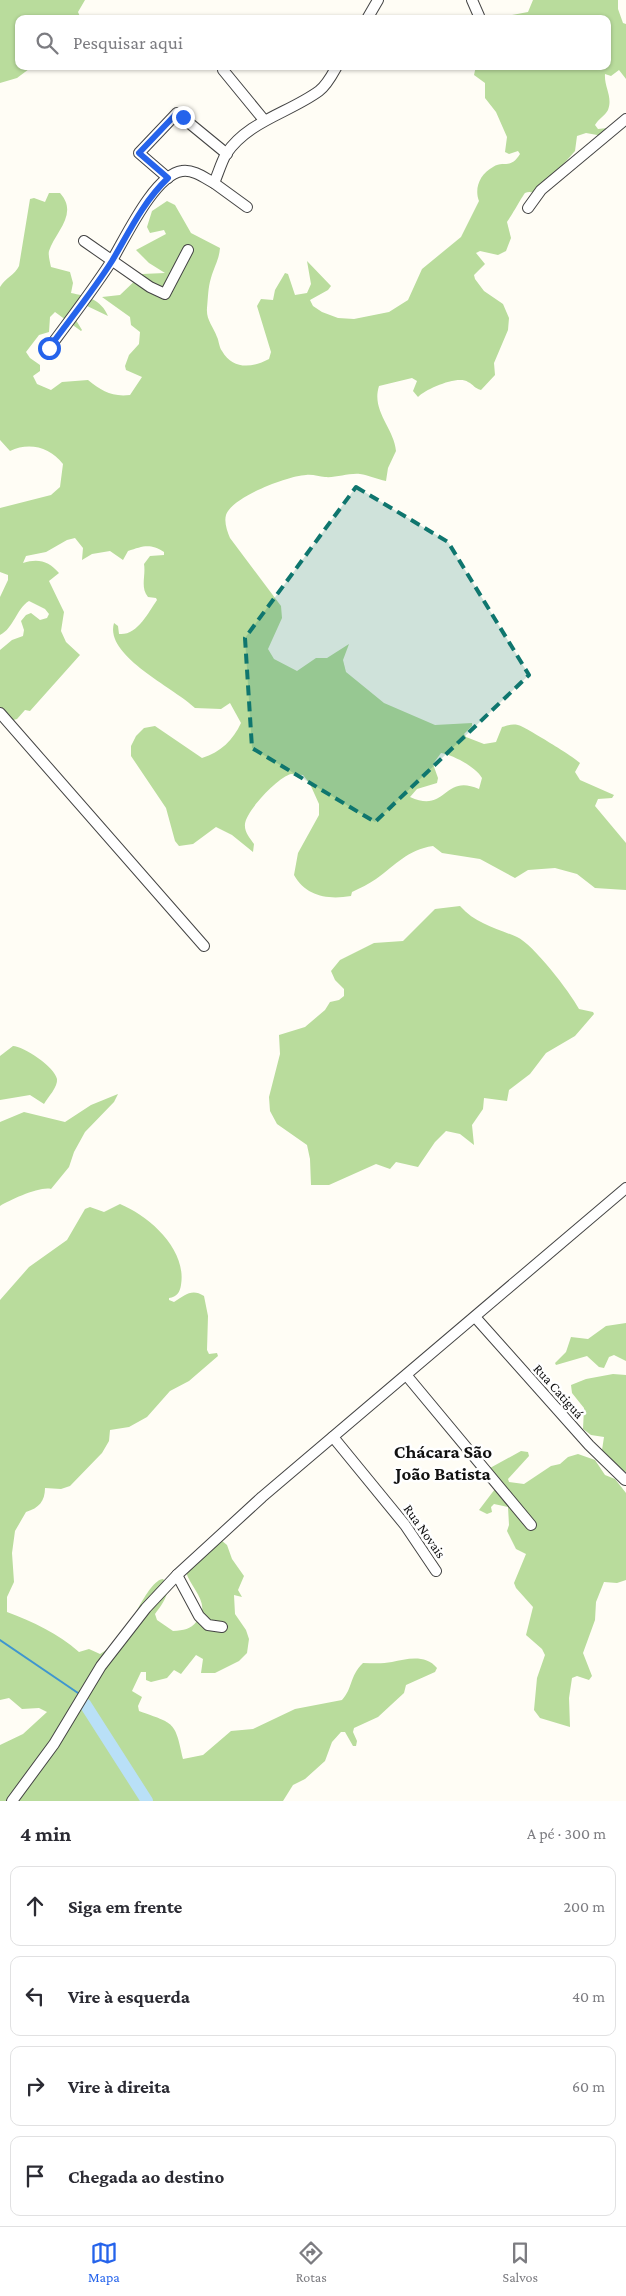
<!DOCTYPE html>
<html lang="pt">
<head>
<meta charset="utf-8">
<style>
	body { margin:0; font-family:"Crimson Pro",serif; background:#f2f2f3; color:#2b2b33 }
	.stop { position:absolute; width:15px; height:15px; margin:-11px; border:4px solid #2563eb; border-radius:50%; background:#fff }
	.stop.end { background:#2563eb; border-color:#fff; box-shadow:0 1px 5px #0008 }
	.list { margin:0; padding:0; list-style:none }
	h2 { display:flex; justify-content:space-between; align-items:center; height:65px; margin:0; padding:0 20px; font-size:21px }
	h2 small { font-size:16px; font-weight:400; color:#7c7c81 }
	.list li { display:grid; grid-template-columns:32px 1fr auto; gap:15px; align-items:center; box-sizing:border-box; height:80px; margin:0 10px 10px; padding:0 10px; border:1px solid #e1e1e2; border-radius:10px }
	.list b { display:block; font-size:19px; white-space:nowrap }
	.list em { font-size:16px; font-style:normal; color:#7c7c81 }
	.icon { flex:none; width:28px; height:28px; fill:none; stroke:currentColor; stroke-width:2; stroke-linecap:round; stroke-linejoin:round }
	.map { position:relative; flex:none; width:626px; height:1801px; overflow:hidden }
	.search { position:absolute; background:#fff; box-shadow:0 1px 4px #0004; left:15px; right:15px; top:15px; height:55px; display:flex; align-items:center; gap:12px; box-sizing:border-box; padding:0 18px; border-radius:10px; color:#7c7c81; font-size:19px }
	.sheet { height:425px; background:#fff }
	nav { display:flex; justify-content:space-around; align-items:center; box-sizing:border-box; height:70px; border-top:1px solid #e1e1e2; background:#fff; font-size:14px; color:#7c7c81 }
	nav a { display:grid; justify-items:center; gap:2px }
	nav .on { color:#2563eb }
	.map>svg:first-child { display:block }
	.forest { fill:#b9dc9c; fill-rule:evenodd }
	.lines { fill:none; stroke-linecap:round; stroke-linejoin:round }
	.stream { stroke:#3f96cf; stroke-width:2 }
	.river { stroke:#b9e0f7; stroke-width:12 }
	.minor-casing { stroke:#444; stroke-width:12 }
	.minor { stroke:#fff; stroke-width:10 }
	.route { stroke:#2563eb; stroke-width:6 }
	.marked { fill:#0f766e; fill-opacity:0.2; stroke:#0f766e; stroke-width:4; stroke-dasharray:10 6; stroke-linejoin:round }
	.labels { text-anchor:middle; stroke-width:5; stroke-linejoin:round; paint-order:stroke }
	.street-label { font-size:14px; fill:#111; stroke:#fff }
	.district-label { font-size:19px; font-weight:bold; fill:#111; stroke:#fff }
</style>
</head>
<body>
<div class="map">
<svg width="626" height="1801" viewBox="0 0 626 1801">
	<rect width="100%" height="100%" fill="#fffdf5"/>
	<!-- forest -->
	<g class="forest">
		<path d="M0 0H85L78 12 81 19H19V66H33L17 78 0 83Z"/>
		<path d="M533 0H618V9L623 23 626 24V79L619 70 611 76 605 74C604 87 613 97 608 110 605 116 598 119 595 125L598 129 608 128 603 136 586 133 577 136 575 151 538 193C534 193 529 191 525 193 523 195 511 217 507 222L511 238 506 251 498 255 480 251 476 253 485 264 474 275 475 279 484 291 503 304 509 318 508 330 494 363 495 375 481 390C474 388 474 385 468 382 458 375 426 389 418 397L413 391 417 381 412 378 379 386C371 411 394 428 396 451L388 468 386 481C377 479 368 475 360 474 348 473 336 478 325 477 319 477 313 474 306 475 287 476 232 497 226 515 224 522 227 531 230 538L281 606 282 618 268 649 274 659 297 671 316 658H327L349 644 343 660 346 672 384 703 435 725 472 723V726L464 734 466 737 484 744 496 742 502 727C508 725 512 724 518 725 524 726 577 759 580 763L575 772 580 780 614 795 612 798 598 799 595 806 626 843V890L595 888 577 874 555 868 528 870 515 878 480 859 442 853 433 846C407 850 397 864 376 879 369 884 360 888 352 892L351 896C327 900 306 896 294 875L298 853 319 815V804L310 784 303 775C300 775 295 774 291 774 278 777 246 811 245 824 244 832 250 838 254 844L253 852 232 835 216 827 193 844 179 846 175 841 166 808 131 756V746L136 736 144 728 155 726 202 758C221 752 233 740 241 723L230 703 221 709 195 708C175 688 104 656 114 623L118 626 119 634C137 636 148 613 157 600L156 598 148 597C140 587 146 576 144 564L150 556 164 555V552C150 543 143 546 128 551L123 560 110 551 92 554 82 560 83 548 75 538 67 540 46 552 26 556 23 563C38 558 49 561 59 573L49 581 64 612 61 631 66 642 80 655 30 711 25 710 17 719 10 721 0 714V650L12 640 23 636 24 630 21 621 26 615 31 613 40 620 47 618 49 614 45 609 29 601C16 609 14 628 0 635V597L8 580V575L0 572V508L51 495 60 487 63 464C50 447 29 442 10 451L0 440V287C5 278 15 275 19 266L30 199 34 198 45 202 49 193H60C79 214 55 232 49 251 48 255 50 262 51 267L70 272 73 283 71 293C86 296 101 299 108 316L85 305 71 312 82 330 81 331 55 312 50 317 49 332 39 335 26 352 30 358 40 365V371L33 376 37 384 51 390 62 382 88 380C102 391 111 397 130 395L142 377 126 370 125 366 129 355 139 344 140 332 131 325 130 317 102 297 120 295 142 274 165 273 149 263 136 250 166 234 164 230 150 233 147 227 152 211 167 201 175 205 191 233 220 248C219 260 214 267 211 278 208 287 208 299 207 308 206 320 213 326 217 337 219 341 219 347 222 351 233 370 252 368 269 359L271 352 257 306 261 299 273 300 275 290 285 273 288 274 295 295 307 293 311 284 307 261 331 286 328 290 310 300 313 306 322 312 338 318 354 319 389 312 408 300 422 269 461 237 479 201C474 188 480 174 493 167 504 160 510 170 520 154L518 151 509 154 505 152 507 137 496 112 485 98V83L474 75 476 66H607V19H505L507 16 528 12ZM441 753C453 755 476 767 482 778L479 789C443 773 447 814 410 797L417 789 437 783 438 778 433 764Z"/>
		<path d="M460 906C476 924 496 928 517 937 533 944 570 992 579 1009L593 1012 594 1014 575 1036 546 1053 530 1074 509 1090 507 1101 484 1098 483 1109 472 1125 474 1145 460 1134 446 1131 435 1142 418 1167 396 1162 390 1169 376 1164 329 1185H311L310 1159 307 1145 277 1124 270 1111 269 1097 280 1054 279 1035 305 1027 325 1010 330 1002 339 1000 344 996V989L335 980 331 971 340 960 374 943 403 941 435 909Z"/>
		<path d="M13 1046C23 1046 55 1067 57 1079 58 1087 48 1097 44 1104L30 1095 0 1100V1056Z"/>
		<path d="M118 1094 114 1102 85 1132 74 1152 69 1167 51 1189C40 1186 10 1200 0 1206V1122L24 1112 65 1122 91 1105Z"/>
		<path d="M120 1204C149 1216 187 1249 181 1285 180 1292 177 1297 169 1298V1300L174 1302C185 1295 192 1288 204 1296L208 1316 207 1350 209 1354 217 1353 218 1356 189 1381 170 1391 147 1417 129 1427 110 1430 109 1441 102 1453 70 1486 61 1489 45 1488C45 1501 39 1508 26 1512L15 1531 12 1553 14 1582 7 1597V1612C33 1622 58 1633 79 1652L89 1649 100 1654 108 1649H118C126 1634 148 1580 163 1579 174 1590 162 1604 155 1614L157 1620 173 1631C184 1630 190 1630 197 1621 212 1604 191 1589 186 1572L216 1536 227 1545 232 1559 244 1576 238 1590 242 1597 234 1595 235 1614 246 1630 249 1639 247 1653 239 1661 215 1673H201L203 1659 196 1655 181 1674 174 1670 167 1678 151 1682 146 1680V1672H141L132 1691 142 1697 138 1706 139 1711C175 1724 175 1721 183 1759L203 1755 231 1731 253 1729 295 1709 342 1700C353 1688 349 1677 363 1663 372 1663 382 1664 392 1662 407 1659 425 1654 437 1668L435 1672 406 1685 404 1693 378 1717 354 1728 353 1732 357 1741 356 1746H353L345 1732H341L332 1742 325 1761 305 1779 293 1785 283 1801H0V1745L23 1734 47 1712 39 1708 22 1709 9 1698 0 1700V1300L29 1267 67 1240 85 1209 90 1207 104 1212Z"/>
		<path d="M626 1323V1361L614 1355 609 1357 604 1368 599 1367 587 1356 556 1365 555 1363 566 1352 571 1337 588 1339 606 1326Z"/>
		<path d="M613 1374 626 1375V1472L611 1465 602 1450 604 1437 591 1435 583 1429 584 1408 572 1393 571 1385 586 1379Z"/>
		<path d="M521 1451 528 1452 529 1456 508 1479 509 1482 524 1484 551 1466 560 1464 568 1457 578 1454 595 1460 605 1475 615 1479 626 1493V1580L617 1583 604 1582 596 1602 595 1620 583 1653 592 1676 589 1680 577 1676 572 1678 569 1698 570 1727 540 1718 534 1710 537 1678 545 1655 542 1649 526 1635 533 1607 516 1588 514 1583 526 1554 516 1549 507 1531 509 1525 508 1507 494 1504 491 1507 492 1512 487 1514 479 1510 495 1489 490 1468Z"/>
	</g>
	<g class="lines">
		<!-- stream -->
		<path class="stream" d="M0 1640 78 1693"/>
		<!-- river -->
		<path class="river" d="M85 1704 147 1801"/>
		<!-- minor casing -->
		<g class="minor-casing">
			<g id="minor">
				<path d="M472 0 479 16"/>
				<path d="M367 19 378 0"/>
				<path d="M223 70 264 120"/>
				<path d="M168 178 139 153 177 113 227 154"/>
				<path d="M214 183 247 207"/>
				<path d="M528 208 541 190 626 119"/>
				<path d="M84 241 150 287 165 294 188 250"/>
				<path d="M49 348C70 320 92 291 111 262 125 239 154 175 182 171 193 169 205 178 214 183 218 174 221 163 226 154 248 121 289 113 319 91 327 85 332 75 337 66"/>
				<path d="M0 713 204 946"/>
				<path d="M475 1317 589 1445 625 1480"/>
				<path d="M407 1376 531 1525"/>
				<path d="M333 1437 405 1525 436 1571"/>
				<path d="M177 1575 199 1616 208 1625 222 1627"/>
				<path d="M12 1801 54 1744 101 1666 146 1608 177 1575 262 1497 626 1188"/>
			</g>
		</g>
		<!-- minor -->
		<use href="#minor" class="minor"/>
	</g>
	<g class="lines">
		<!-- route -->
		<path class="route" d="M49 348C70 319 93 291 112 261 129 232 143 202 168 178L139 153 177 113 183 117"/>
	</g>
	<!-- marked area -->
	<path class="marked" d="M356 487 448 542 529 675 375 822 252 748 245 638Z"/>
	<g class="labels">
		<!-- street labels -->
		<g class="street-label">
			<text transform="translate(559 1391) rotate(48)" y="5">Rua Catiguá</text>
			<text transform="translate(425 1531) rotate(55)" y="5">Rua Novais</text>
		</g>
		<!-- district labels -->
		<g class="district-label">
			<text x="443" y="1458">Chácara São<tspan x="443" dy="22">João Batista</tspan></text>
		</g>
	</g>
</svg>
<div class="stop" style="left:49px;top:348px"></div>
<div class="stop end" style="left:183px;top:117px"></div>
<div class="search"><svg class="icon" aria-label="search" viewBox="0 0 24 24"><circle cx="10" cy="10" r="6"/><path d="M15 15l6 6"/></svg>Pesquisar aqui</div>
</div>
<section class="sheet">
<h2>4 min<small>A pé · 300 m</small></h2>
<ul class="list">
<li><svg class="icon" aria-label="ahead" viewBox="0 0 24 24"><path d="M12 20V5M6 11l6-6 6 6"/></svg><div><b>Siga em frente</b></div><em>200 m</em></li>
<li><svg class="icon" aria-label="left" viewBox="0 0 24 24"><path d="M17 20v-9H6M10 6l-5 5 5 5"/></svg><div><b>Vire à esquerda</b></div><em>40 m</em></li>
<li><svg class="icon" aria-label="right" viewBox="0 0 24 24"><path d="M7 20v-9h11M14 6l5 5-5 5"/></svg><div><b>Vire à direita</b></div><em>60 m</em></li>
<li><svg class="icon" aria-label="arrive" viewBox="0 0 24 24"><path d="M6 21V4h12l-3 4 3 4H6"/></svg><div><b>Chegada ao destino</b></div></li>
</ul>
</section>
<nav>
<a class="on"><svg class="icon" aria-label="map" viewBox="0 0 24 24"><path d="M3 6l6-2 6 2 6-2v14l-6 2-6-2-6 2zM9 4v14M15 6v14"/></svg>Mapa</a>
<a><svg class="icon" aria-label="directions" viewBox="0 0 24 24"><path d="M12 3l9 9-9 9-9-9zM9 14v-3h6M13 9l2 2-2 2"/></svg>Rotas</a>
<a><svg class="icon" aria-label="saved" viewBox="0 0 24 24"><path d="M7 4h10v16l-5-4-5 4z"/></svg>Salvos</a>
</nav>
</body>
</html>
